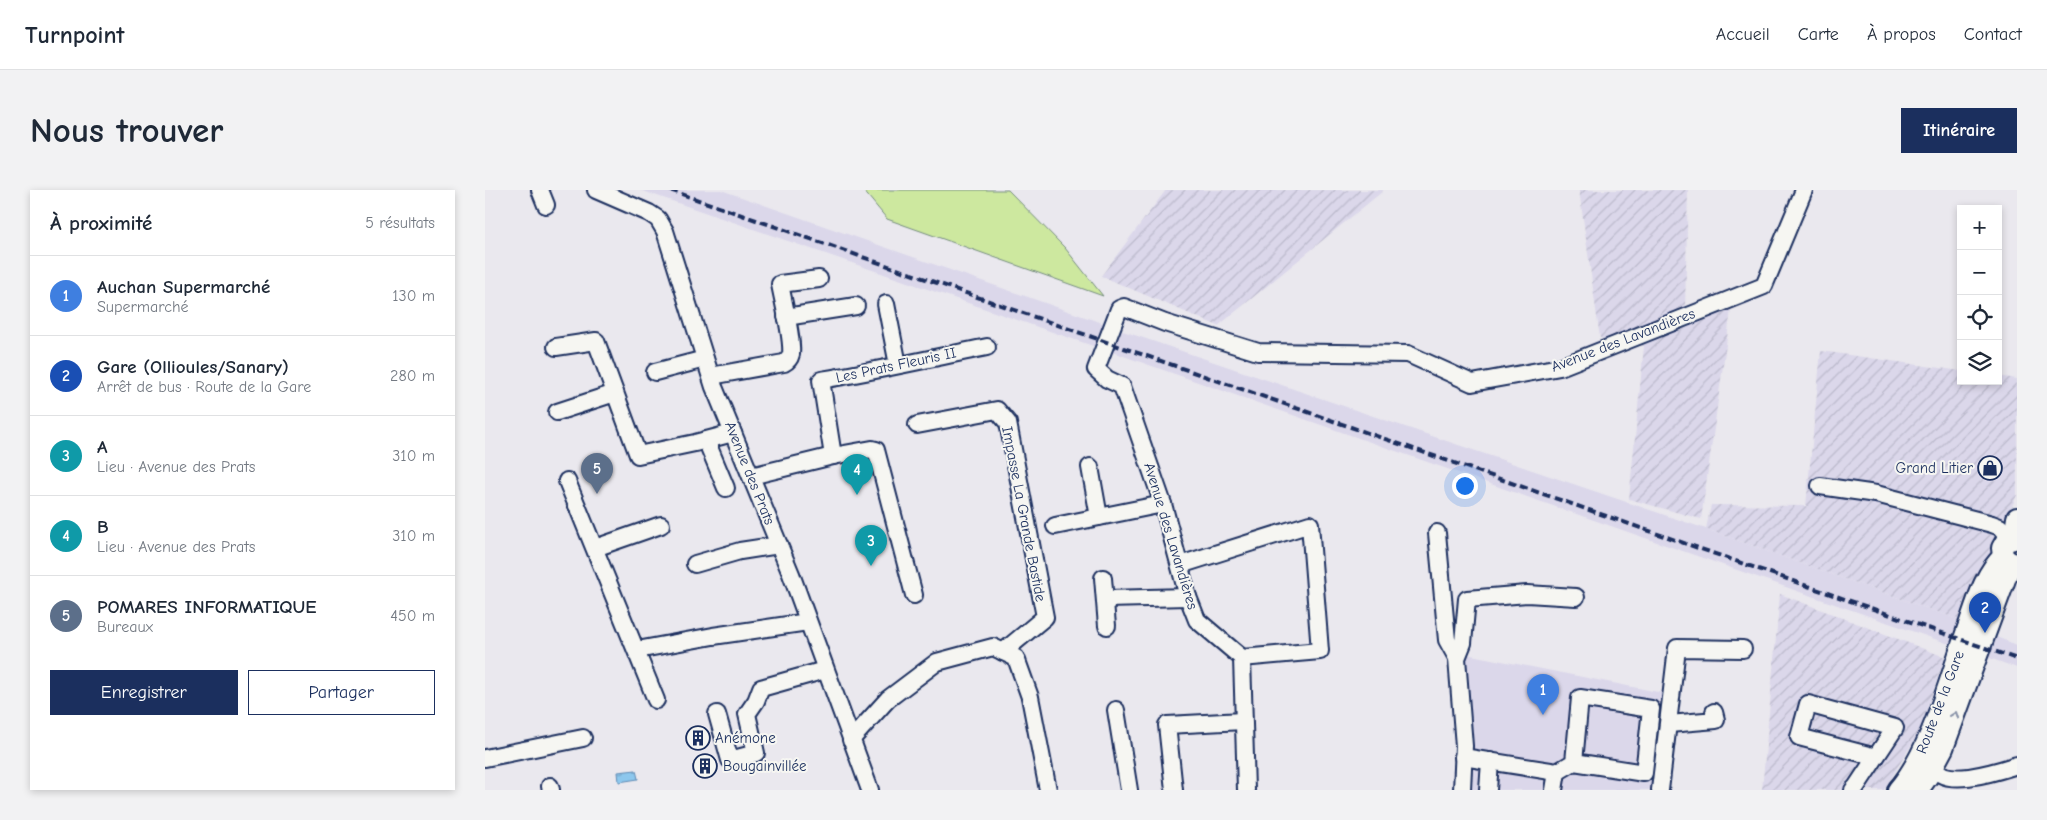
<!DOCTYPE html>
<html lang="fr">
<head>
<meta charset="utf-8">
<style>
	body { margin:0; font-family:"Comic Neue",sans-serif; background:#f2f2f3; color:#1f2937 }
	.controls { position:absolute; right:15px; top:15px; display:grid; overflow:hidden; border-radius:0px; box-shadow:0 2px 8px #0003 }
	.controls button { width:45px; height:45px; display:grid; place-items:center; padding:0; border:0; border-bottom:1px solid #e0e1e3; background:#fff; color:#1f2937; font:25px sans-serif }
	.you { position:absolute; left:979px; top:295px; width:18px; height:18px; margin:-12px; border:4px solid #fff; border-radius:50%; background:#1a73e8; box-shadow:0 0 0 8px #1a73e833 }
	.badge { display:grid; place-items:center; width:32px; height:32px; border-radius:50%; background:#1b2f5e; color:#fff; font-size:16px; font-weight:700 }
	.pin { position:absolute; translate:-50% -41px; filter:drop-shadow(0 1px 2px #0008) }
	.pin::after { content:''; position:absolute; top:26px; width:18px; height:15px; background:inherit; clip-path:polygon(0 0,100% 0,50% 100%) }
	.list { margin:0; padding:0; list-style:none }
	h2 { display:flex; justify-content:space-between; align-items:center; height:65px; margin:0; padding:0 20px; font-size:21px }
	h2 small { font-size:16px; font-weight:400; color:#747a83 }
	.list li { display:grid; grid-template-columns:32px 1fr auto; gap:15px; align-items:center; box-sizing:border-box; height:80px; padding:0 20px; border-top:1px solid #e0e1e3 }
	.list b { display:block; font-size:19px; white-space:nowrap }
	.list p { margin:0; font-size:16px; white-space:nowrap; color:#747a83 }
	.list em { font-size:16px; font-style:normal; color:#747a83 }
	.actions { display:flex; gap:10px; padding:15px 20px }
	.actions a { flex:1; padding:11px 0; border:1px solid #1b2f5e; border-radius:0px; text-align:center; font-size:18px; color:#1b2f5e }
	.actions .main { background:#1b2f5e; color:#fff }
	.icon { flex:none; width:28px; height:28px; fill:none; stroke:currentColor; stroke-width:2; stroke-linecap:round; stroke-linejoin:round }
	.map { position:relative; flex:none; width:1532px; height:600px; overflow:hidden; border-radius:0px }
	header { display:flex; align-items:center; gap:30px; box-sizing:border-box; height:70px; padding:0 25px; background:#fff; border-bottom:1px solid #e0e1e3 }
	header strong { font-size:24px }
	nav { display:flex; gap:28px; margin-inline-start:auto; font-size:18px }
	.intro { display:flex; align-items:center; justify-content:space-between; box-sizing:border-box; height:120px; padding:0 30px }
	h1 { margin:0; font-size:35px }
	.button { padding:12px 22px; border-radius:0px; background:#1b2f5e; color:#fff; font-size:18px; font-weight:700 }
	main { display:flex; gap:30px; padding:0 30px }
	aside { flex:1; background:#fff; border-radius:0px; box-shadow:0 2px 8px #0003 }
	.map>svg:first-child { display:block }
	.built { fill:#dbd7ea }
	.industrial { fill:url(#industrial-furrows) }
	.grass { fill:#cde89f; stroke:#748c7e }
	.water { fill:url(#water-waves); stroke:#5f8ab4 }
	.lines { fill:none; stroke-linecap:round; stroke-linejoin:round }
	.minor-casing { stroke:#1b2f5e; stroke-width:20 }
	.major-casing { stroke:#1b2f5e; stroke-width:24 }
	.minor { stroke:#f6f6f2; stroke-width:16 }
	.major { stroke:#f6f6f2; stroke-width:20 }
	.rail { stroke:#1b2f5e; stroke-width:4; stroke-dasharray:8 4; stroke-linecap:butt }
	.oneway { stroke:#8892a8 }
	.labels { text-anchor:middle; stroke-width:4; stroke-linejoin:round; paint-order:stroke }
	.street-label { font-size:15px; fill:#1b2f5e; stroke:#f6f6f2 }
	.poi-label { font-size:15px; fill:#1b2f5e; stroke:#f6f6f2; text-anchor:start }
</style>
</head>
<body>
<header>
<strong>Turnpoint</strong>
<nav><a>Accueil</a><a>Carte</a><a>À propos</a><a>Contact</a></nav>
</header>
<div class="intro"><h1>Nous trouver</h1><a class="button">Itinéraire</a></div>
<main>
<aside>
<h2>À proximité<small>5 résultats</small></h2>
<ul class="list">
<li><span class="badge" style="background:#3f7fe0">1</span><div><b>Auchan Supermarché</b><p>Supermarché</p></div><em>130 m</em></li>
<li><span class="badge" style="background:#1a4fb4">2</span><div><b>Gare (Ollioules/Sanary)</b><p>Arrêt de bus · Route de la Gare</p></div><em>280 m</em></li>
<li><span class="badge" style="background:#0f9aa8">3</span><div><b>A</b><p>Lieu · Avenue des Prats</p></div><em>310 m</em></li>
<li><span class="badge" style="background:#0f9aa8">4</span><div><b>B</b><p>Lieu · Avenue des Prats</p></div><em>310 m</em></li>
<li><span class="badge" style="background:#5c6f8a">5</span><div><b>POMARES INFORMATIQUE</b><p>Bureaux</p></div><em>450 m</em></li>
</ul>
<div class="actions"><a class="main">Enregistrer</a><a>Partager</a></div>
</aside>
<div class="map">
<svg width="1532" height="600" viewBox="0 0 1532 600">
	<defs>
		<pattern id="industrial-furrows" width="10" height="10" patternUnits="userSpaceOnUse" patternTransform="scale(1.25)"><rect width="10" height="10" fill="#dbd7ea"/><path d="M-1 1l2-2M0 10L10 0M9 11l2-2" fill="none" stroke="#bbb9cb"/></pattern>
		<pattern id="water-waves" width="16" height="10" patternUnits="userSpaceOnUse" patternTransform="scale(1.25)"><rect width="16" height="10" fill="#8dc7ed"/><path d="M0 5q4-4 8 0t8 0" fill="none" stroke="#79abce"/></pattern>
	</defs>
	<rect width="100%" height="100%" fill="#eae8ee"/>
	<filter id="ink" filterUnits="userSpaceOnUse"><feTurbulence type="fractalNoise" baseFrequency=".02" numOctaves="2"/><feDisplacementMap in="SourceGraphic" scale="10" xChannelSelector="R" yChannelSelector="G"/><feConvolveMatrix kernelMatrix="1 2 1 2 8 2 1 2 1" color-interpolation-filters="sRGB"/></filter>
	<g filter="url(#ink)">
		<!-- built -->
		<g class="built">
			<path d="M155 0H236L620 134 611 157Z"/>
			<path d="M632 139 1221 339 1475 430 1467 455 624 161Z"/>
			<path d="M1506 445 1532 455V478L1499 466Z"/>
			<path d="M981 464 1178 503 1167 600H985L986 554Z"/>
		</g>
		<!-- industrial -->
		<g class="industrial">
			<path d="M681 0H898V1L733 136 616 86Z"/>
			<path d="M1094 0H1203L1200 117 1246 120 1216 329 1144 309 1159 156 1115 148Z"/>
			<path d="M1336 161 1476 181V191H1513V186L1532 189V305L1475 430 1221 339 1226 315 1321 316Z"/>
			<path d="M1295 404 1460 467 1434 542 1399 600H1277Z"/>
		</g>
		<!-- grass -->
		<path class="grass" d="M378 0H523L580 58 618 106 402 29Z"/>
		<!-- water -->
		<path class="water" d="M151 580 153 589 134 592 133 582Z"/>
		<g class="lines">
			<!-- minor casing -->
			<g class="minor-casing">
				<g id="minor">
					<path d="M55 0 61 15"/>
					<path d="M111 0 164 23 173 29 180 41 229 197 306 384 385 600"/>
					<path d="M401 114 413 175"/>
					<path d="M301 127 371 116"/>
					<path d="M71 157 111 151 153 265 210 253 248 243"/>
					<path d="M170 182 220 169"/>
					<path d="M226 186 299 173C303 171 305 168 306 164 308 149 298 111 295 94L334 89"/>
					<path d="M72 222 130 203"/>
					<path d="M432 235 512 220 523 233 560 427 518 462"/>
					<path d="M221 250 241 298"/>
					<path d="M348 266 336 190C392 181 447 168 502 157"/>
					<path d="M605 277 614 327"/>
					<path d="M266 286 348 266 387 259 391 260 429 405"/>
					<path d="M82 291 171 510"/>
					<path d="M1335 296 1391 304 1507 334 1515 337 1525 349"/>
					<path d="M570 336 678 314"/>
					<path d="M952 343 962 450 972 468"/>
					<path d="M110 358 176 335"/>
					<path d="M210 374 255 361 294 355"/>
					<path d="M695 375 825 334 835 461 757 468"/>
					<path d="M618 388 622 436"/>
					<path d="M621 409 703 407"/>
					<path d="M152 460 228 446 323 432"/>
					<path d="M631 520 644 600"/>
					<path d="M232 524 245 570 271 563 262 524 271 511 276 498 340 480"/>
					<path d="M1184 534 1231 530 1229 522"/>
					<path d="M366 550 403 509 452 472 508 457 531 468 545 507 563 600"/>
					<path d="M978 567 1072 582 1089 572 1159 583 1166 519 1095 508 1089 572"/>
					<path d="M0 568 98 548"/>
					<path d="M1449 575C1456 600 1513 581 1532 575"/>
					<path d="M65 596 66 600"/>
					<path d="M689 600 682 535 758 531"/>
					<path d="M761 600 757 468 712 430 703 407 678 314 637 196 622 189 611 179 634 119 639 117 680 133 773 162 923 164 987 193 1075 177 1279 96 1319 0"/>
					<path d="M977 600 979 556 972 468 978 453 982 409 1042 404 1091 407"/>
					<path d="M1003 600 1005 571"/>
					<path d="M1069 600 1072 582"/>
					<path d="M1175 600 1192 458 1258 459"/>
					<path d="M1368 600 1371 597 1410 538 1323 514 1314 547 1391 567"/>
				</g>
			</g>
			<!-- major casing -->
			<g class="major-casing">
				<g id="major">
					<path d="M1529 348 1532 328"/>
					<path d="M1527 374 1518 367 1517 358 1521 351 1532 348"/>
					<path d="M1413 600C1447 561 1466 484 1484 435 1492 412 1500 383 1518 367"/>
					<path d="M1433 600 1443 586 1458 558 1519 392 1523 381 1530 374"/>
				</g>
			</g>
			<!-- minor -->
			<use href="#minor" class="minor"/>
			<!-- major -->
			<use href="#major" class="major"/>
			<!-- rail -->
			<path class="rail" d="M185 0 1532 469"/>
		</g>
		<!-- one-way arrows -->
		<defs><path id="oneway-chevron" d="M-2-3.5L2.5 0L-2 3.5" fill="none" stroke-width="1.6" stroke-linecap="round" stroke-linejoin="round" transform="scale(1.25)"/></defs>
		<use class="oneway" href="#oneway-chevron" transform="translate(1470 525) rotate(-70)"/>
	</g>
	<!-- icons -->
	<defs>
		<g id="shop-ring" transform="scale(1.25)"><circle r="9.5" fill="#f6f6f2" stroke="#1b2f5e" stroke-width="1.5"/><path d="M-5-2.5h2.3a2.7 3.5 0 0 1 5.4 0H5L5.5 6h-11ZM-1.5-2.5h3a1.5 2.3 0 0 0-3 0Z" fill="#1b2f5e"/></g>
		<g id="building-ring" transform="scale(1.25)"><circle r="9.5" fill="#f6f6f2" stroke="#1b2f5e" stroke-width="1.5"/><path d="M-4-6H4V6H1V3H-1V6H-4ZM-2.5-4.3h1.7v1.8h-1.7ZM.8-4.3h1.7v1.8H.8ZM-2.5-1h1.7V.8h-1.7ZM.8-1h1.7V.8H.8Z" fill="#1b2f5e"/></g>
	</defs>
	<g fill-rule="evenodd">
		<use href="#shop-ring" x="1505" y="278"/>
		<use href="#building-ring" x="213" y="548"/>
		<use href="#building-ring" x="220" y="576"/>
	</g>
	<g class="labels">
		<!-- street labels -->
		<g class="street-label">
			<text transform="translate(1138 150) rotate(-21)" y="5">Avenue des Lavandières</text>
			<text transform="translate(411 175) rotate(-12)" y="5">Les Prats Fleuris II</text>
			<text transform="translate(265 283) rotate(68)" y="5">Avenue des Prats</text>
			<text transform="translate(539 324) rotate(79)" y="5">Impasse La Grande Bastide</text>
			<text transform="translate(686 346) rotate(73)" y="5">Avenue des Lavandières</text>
			<text transform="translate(1455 512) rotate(-69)" y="5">Route de la Gare</text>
		</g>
		<!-- poi labels -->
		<g class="poi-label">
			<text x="1488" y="283" text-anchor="end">Grand Litier</text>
			<text x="230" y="553">Anémone</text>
			<text x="238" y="581">Bougainvillée</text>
		</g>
	</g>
</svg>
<div class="controls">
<button>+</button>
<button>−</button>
<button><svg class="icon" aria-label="locate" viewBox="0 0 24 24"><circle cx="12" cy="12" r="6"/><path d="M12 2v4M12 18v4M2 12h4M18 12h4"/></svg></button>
<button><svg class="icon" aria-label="layers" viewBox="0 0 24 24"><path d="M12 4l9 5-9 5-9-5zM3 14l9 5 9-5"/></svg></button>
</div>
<div class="you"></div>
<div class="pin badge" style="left:1058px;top:525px;background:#3f7fe0">1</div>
<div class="pin badge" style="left:1500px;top:443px;background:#1a4fb4">2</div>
<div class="pin badge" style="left:386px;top:376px;background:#0f9aa8">3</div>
<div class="pin badge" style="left:372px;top:305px;background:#0f9aa8">4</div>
<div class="pin badge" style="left:112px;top:304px;background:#5c6f8a">5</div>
</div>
</main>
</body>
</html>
